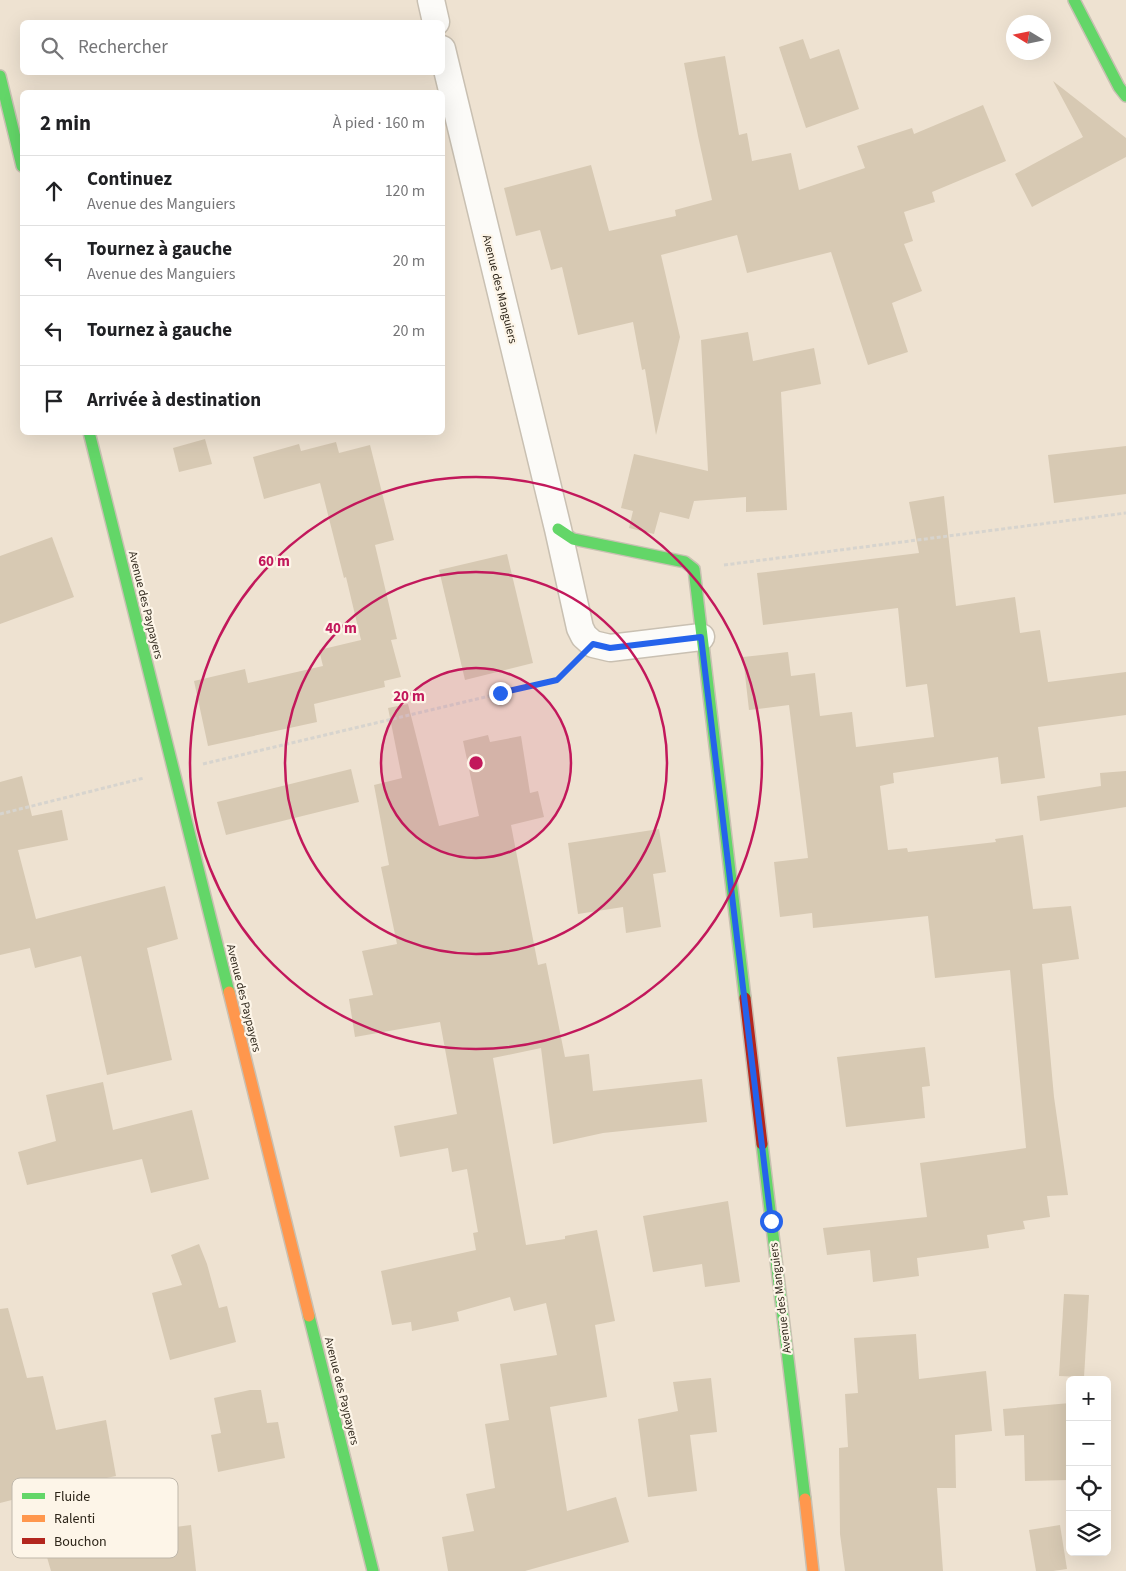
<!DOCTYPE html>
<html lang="fr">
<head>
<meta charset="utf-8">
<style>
	body { margin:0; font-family:"Source Sans 3",sans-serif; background:#f6f6f6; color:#202124 }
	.controls { position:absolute; right:15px; bottom:15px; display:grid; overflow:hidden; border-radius:8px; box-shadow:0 5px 20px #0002 }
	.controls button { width:45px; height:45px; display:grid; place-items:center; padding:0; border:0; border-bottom:1px solid #e0e0e0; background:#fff; color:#202124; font:25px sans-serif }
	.compass { position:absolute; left:1006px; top:15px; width:45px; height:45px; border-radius:50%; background:#fff; box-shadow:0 5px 20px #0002; rotate:280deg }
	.stop { position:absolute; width:15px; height:15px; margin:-11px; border:4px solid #2563eb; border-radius:50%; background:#fff }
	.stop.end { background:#2563eb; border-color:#fff; box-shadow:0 1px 5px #0008 }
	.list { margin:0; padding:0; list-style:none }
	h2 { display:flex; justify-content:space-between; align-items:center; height:65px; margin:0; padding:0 20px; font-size:21px }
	h2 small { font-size:16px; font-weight:400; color:#757577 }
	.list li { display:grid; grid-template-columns:32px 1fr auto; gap:15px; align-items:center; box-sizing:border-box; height:70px; padding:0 20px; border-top:1px solid #e0e0e0 }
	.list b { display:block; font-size:19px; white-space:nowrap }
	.list p { margin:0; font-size:16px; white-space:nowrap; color:#757577 }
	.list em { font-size:16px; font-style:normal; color:#757577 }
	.icon { flex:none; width:28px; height:28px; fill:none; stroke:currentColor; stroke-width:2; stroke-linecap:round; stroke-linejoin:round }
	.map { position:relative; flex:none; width:1126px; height:1571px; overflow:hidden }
	.search { position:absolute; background:#fff; box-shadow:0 5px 20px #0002; left:20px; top:20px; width:425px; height:55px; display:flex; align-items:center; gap:12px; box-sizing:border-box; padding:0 18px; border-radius:8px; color:#757577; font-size:19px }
	.panel { position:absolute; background:#fff; box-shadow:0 5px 20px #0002; left:20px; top:90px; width:425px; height:345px; border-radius:8px }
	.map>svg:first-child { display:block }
	.building { fill:#d7c9b3 }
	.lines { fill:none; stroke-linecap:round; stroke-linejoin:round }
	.street-casing { stroke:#c9c0b2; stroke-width:29 }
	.fast-casing { stroke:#c9c0b2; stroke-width:14 }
	.slow-casing { stroke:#c9c0b2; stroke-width:14 }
	.jam-casing { stroke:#c9c0b2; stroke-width:14 }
	.path { stroke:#d7d4ce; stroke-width:3; stroke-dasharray:4 2.5; stroke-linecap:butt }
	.street { stroke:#fcfbf8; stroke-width:26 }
	.fast { stroke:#63d668; stroke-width:11 }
	.slow { stroke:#ff974d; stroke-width:11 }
	.jam { stroke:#b3261e; stroke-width:11 }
	.route { stroke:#2563eb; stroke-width:6 }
	.ring { fill:none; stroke:#c2185b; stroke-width:2.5 }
	.labels { text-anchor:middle; stroke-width:4.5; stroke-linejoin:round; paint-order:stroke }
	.street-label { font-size:12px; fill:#2d2519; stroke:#fdf5e8 }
	.key { fill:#fdf5e8; stroke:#bfb7aa; stroke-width:1 }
	.key-label { font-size:14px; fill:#2d2519 }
	.centre { fill:#c2185b; stroke:#fdf5e8; stroke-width:2.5 }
	.ring-label { font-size:15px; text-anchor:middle; font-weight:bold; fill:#c2185b; stroke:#fdf5e8; stroke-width:4.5; stroke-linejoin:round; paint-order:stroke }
</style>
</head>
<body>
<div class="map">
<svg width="1126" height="1571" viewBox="0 0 1126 1571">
	<rect width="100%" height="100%" fill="#eee2d1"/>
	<!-- building -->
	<g class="building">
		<path d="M803 39 810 59 839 49 859 109 806 128 779 47Z"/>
		<path d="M725 56 739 135 747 133 752 161 791 153 799 190 865 168 857 146 912 128 914 134 983 105 1006 161 932 192 935 202 904 212 913 241 904 244 922 291 892 303 908 352 868 365 831 252 747 273 737 235 661 255 680 337 656 435 645 369 642 370 633 322 578 335 562 267 551 270 540 230 516 236 504 188 591 165 609 231 676 216 675 210 712 200 698 136 684 63Z"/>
		<path d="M1053 81 1126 138V157L1032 207 1015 174 1083 137Z"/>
		<path d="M748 332 753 361 814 348 821 384 781 392 787 510 746 512V497L694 501 689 519 660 512 654 534 629 528 633 511 621 508 634 454 708 471 701 340Z"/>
		<path d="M205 439 212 464 179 472 173 448Z"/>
		<path d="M336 442 339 453 370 445 394 540 375 545 397 639 391 640 401 677 384 681 385 687 314 704 317 722 208 746 194 681 245 669 248 683 323 666 319 650 361 640 346 577 344 578 320 483 264 499 253 457 299 444 301 451Z"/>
		<path d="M1126 446V494L1054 503 1048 455Z"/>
		<path d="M944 496 956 606 1015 597 1020 633 1040 630 1048 682 1126 672V715L1038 727 1045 778 1001 784 998 757 893 773 894 783 880 786 888 850 907 848 908 852 996 842 995 839 1023 835 1033 909 1071 906 1079 959 1042 964 1054 1097 1068 1195 1047 1196 1050 1217 1023 1221 1025 1229 987 1235 989 1248 917 1258 919 1276 873 1282 870 1250 827 1255 823 1228 927 1217 920 1163 1026 1148 1010 970 935 978 928 916 813 928 812 913 780 917 774 862 808 858 789 705 749 710 743 657 788 652 791 676 815 673 820 716 852 712 856 747 934 737 927 684 906 687 898 608 763 625 757 573 919 553 909 502Z"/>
		<path d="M52 537 74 597 0 624V556Z"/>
		<path d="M507 554 533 663 465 680 439 570Z"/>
		<path d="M408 704 439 826 479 816 463 741 488 735 490 742 521 736 530 793 538 791 544 817 511 825 538 965 546 963 565 1057 589 1054 593 1091 702 1079 707 1122 603 1133 553 1144 541 1048 493 1058 526 1245 565 1239V1236L597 1230 615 1321 595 1325 607 1397 550 1407 567 1511 616 1497 629 1542 525 1571H448L442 1537 474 1531 466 1494 495 1488 485 1424 509 1420 500 1364 557 1355 546 1303 514 1311 510 1297 457 1312 459 1321 412 1331 411 1322 392 1325 381 1271 476 1250 473 1233 478 1232 467 1169 452 1172 448 1148 400 1157 394 1126 457 1114 440 1022 355 1037 349 999 373 995 362 951 397 944 381 867 389 865 374 785 402 778 388 708Z"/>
		<path d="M351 769 359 802 226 835 217 802Z"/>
		<path d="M1126 771V807L1040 821 1037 796 1101 786 1100 773Z"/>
		<path d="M22 776 32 816 62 810 68 840 18 850 36 919 165 886 178 939 147 948 172 1060 107 1075 81 956 35 968 30 948 0 955V782Z"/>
		<path d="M659 829 666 872 653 874 661 927 626 933 623 907 578 914 568 843Z"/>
		<path d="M925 1047 930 1086 922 1087 925 1118 846 1127 837 1057Z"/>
		<path d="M103 1082 113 1130 192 1110 209 1179 151 1193 142 1159 27 1185 18 1152 56 1141 46 1095Z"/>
		<path d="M728 1201 740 1282 705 1287 702 1264 653 1272 643 1216Z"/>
		<path d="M199 1244 207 1264 219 1308 227 1306 236 1342 170 1360 152 1293 182 1285 171 1255Z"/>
		<path d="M1064 1294 1089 1295 1084 1377 1059 1376Z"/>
		<path d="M8 1308 27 1378 43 1376 56 1430 106 1420 116 1476 59 1488 0 1503V1309Z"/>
		<path d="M916 1334 919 1379 986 1371 992 1431 955 1435 956 1488H937L943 1571H845L840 1534 839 1448 848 1447 845 1394 858 1393 854 1338Z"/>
		<path d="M711 1378 717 1432 690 1435 697 1491 648 1497 638 1419 678 1411 673 1382Z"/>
		<path d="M250 1390H261L267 1423 278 1422 285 1458 218 1472 211 1435 221 1433 214 1398Z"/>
		<path d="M1070 1403V1480L1025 1481 1024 1435 1005 1436 1003 1409Z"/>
		<path d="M191 1525 196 1571H51L44 1547 73 1538 112 1532 113 1535Z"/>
		<path d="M1060 1525 1067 1569 1053 1571H1036L1029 1530Z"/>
	</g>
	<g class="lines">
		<!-- street casing -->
		<g class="street-casing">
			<g id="street">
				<path d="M431 0 436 22"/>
				<path d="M442 49 558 529 580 628 584 636 593 644 610 648 701 637"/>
			</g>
		</g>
		<!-- fast casing -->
		<g class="fast-casing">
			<g id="fast">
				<path d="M1074 0 1119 87 1126 96"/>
				<path d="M0 76 22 166"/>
				<path d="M89 432 229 992"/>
				<path d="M558 529 573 539 685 562 694 569 745 998"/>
				<path d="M762 1144 805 1499"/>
				<path d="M309 1316 373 1571"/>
			</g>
		</g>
		<!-- slow casing -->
		<g class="slow-casing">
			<g id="slow">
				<path d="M229 992 309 1316"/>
				<path d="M805 1499 813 1571"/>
			</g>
		</g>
		<!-- jam casing -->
		<g class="jam-casing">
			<path id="jam" d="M745 998 762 1144"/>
		</g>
		<!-- path -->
		<g class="path">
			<path d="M724 565 1126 513"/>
			<path d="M203 764 557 680 573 664"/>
			<path d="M0 814 144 778"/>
		</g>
		<!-- street -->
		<use href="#street" class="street"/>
		<!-- fast -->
		<use href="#fast" class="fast"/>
		<!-- slow -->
		<use href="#slow" class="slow"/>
		<!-- jam -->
		<use href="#jam" class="jam"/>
	</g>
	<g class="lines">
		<!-- route -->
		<path class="route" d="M500 693 557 680 593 644 610 648 701 637 771 1221"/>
	</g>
	<!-- distance rings -->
	<circle cx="476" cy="763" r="95" fill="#c2185b" fill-opacity=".12"/>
	<g class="ring">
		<circle cx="476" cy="763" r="95"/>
		<circle cx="476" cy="763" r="191"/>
		<circle cx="476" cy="763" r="286"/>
	</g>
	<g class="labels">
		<!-- street labels -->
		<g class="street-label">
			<text transform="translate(500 289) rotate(76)" y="4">Avenue des Manguiers</text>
			<text transform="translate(146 605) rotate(76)" y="4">Avenue des Paypayers</text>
			<text transform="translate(244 998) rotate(76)" y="4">Avenue des Paypayers</text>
			<text transform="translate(780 1298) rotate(-97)" y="4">Avenue des Manguiers</text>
			<text transform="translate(342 1391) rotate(76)" y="4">Avenue des Paypayers</text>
		</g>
	</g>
	<!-- legend -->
	<rect x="12" y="1478" width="166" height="80" rx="8" class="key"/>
	<rect x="22" y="1493" width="23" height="6" fill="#63d668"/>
	<rect x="22" y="1515" width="23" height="7" fill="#ff974d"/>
	<rect x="22" y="1538" width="23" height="6" fill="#b3261e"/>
	<g class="key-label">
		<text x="54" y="1501">Fluide</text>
		<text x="54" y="1523">Ralenti</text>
		<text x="54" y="1546">Bouchon</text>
	</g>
	<circle cx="476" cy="763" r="8" class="centre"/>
	<g class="ring-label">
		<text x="274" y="566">60 m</text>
		<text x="341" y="633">40 m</text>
		<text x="409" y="701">20 m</text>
	</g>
</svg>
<div class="controls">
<button>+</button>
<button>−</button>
<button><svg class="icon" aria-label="locate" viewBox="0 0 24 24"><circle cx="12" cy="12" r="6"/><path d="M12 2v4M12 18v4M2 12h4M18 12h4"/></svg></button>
<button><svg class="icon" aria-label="layers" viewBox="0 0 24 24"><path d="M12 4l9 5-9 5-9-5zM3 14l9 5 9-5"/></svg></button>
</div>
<svg class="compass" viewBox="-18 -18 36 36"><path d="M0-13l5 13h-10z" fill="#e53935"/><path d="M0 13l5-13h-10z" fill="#757577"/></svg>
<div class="stop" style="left:771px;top:1221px"></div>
<div class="stop end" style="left:500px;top:693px"></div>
<div class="search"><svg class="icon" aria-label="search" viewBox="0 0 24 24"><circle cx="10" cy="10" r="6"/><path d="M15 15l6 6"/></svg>Rechercher</div>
<section class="panel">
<h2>2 min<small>À pied · 160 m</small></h2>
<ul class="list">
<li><svg class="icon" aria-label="ahead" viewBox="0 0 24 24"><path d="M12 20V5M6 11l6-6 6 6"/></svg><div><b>Continuez</b><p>Avenue des Manguiers</p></div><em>120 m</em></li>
<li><svg class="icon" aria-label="left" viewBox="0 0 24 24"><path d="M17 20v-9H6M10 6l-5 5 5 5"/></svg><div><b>Tournez à gauche</b><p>Avenue des Manguiers</p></div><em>20 m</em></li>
<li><svg class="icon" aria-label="left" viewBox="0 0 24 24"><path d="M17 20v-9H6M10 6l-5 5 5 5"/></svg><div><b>Tournez à gauche</b></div><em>20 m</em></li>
<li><svg class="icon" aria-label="arrive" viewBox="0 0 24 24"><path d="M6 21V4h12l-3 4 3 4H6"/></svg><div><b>Arrivée à destination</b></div></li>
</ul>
</section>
</div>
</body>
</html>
